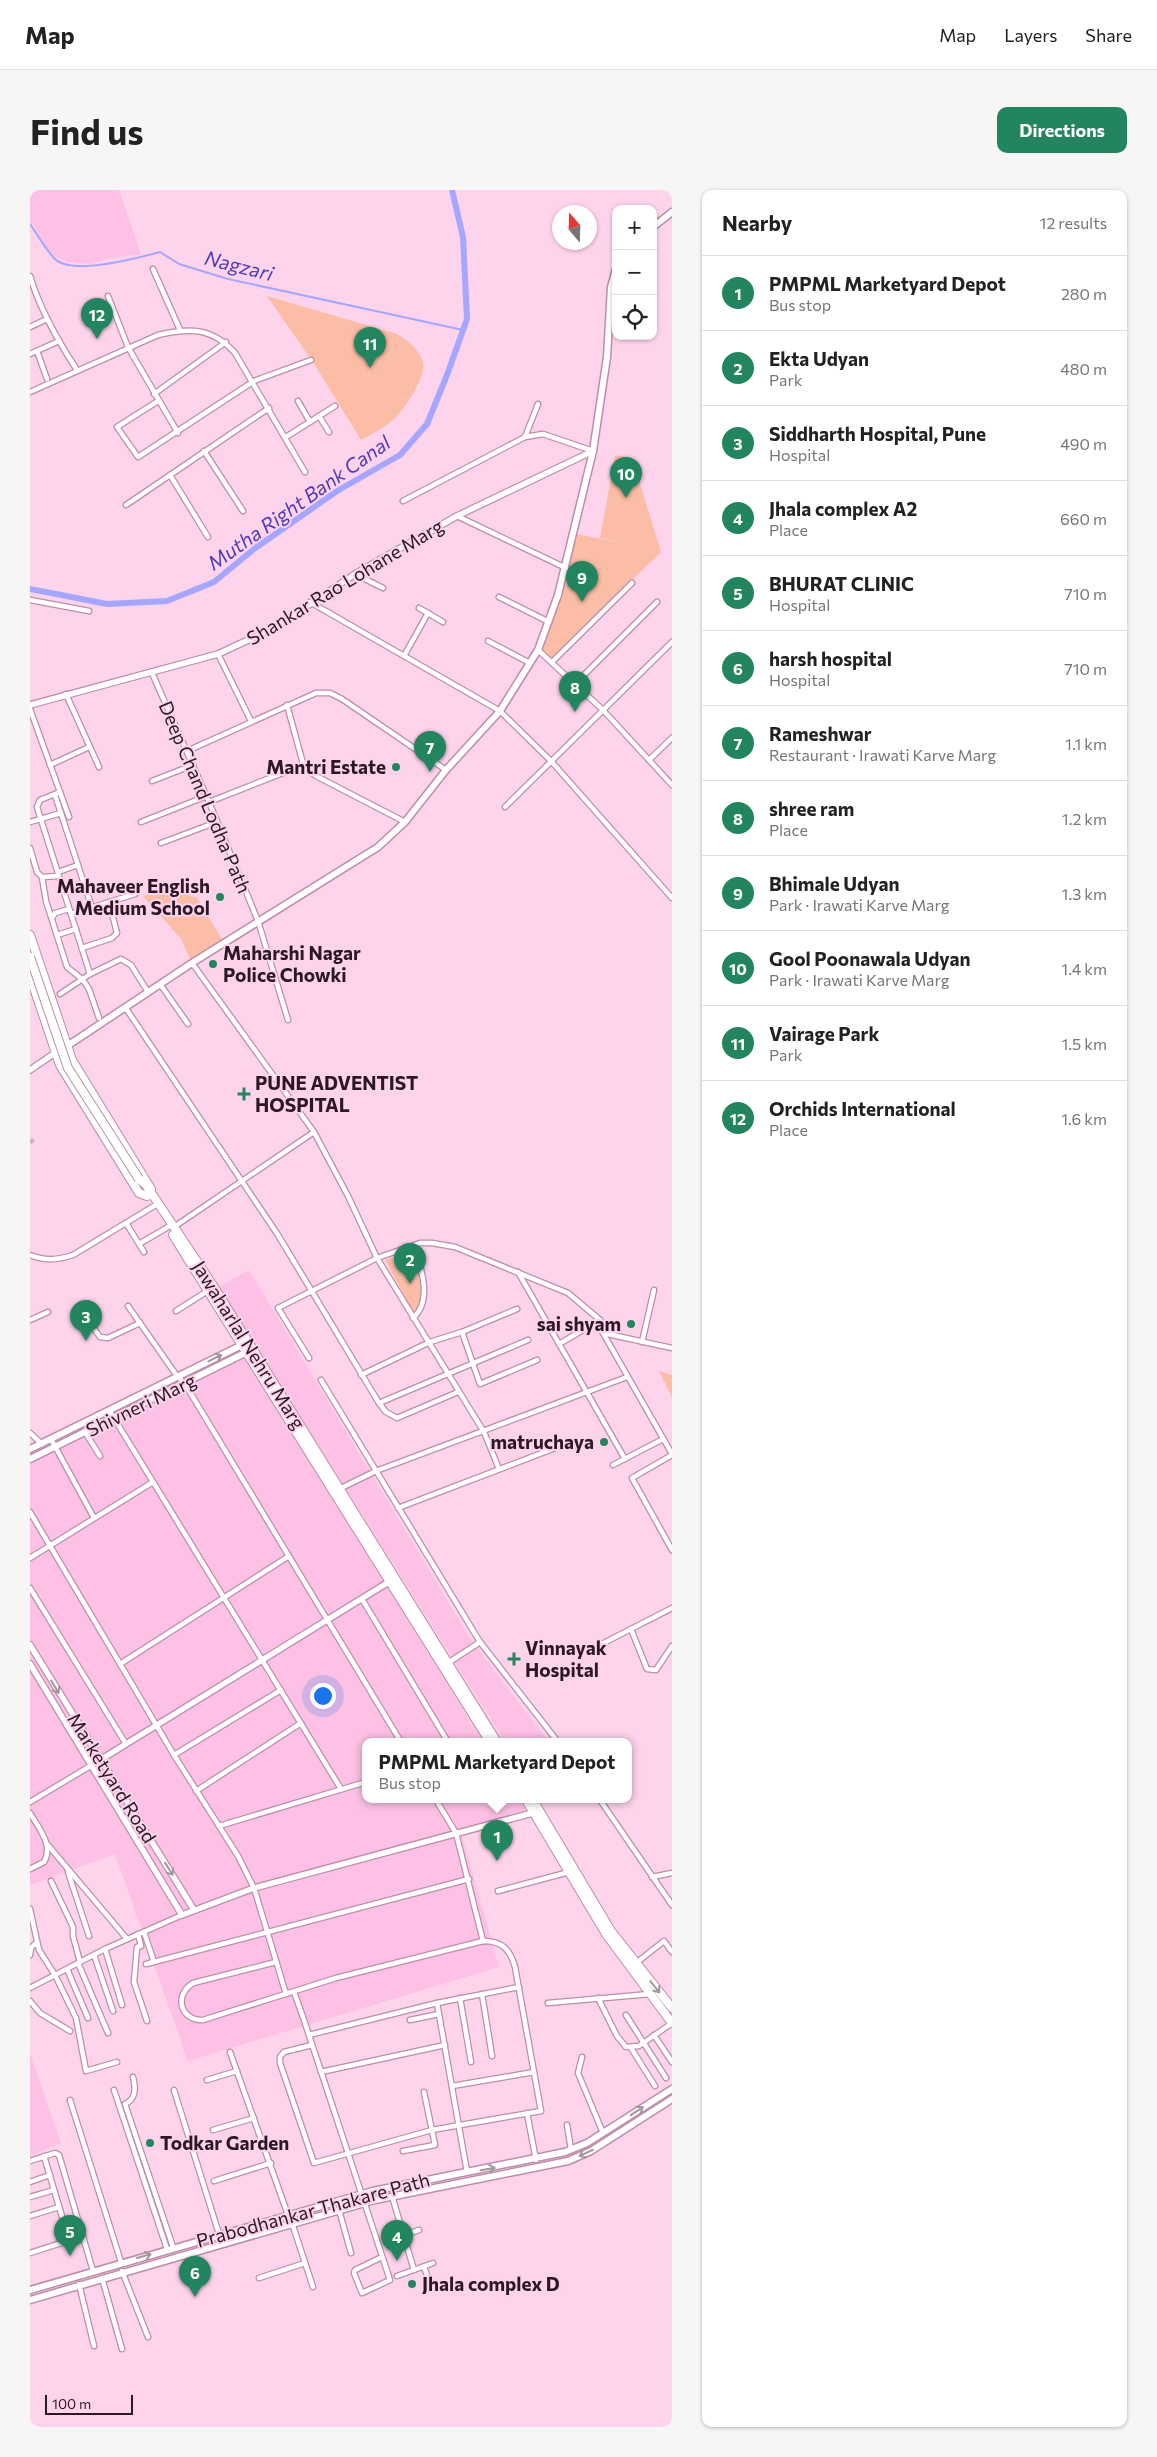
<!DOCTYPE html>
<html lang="en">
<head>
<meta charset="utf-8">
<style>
	body { margin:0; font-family:Commissioner,sans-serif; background:#f6f6f6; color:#222 }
	.controls { position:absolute; right:15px; top:15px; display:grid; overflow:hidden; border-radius:10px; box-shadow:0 1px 4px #0004 }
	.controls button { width:45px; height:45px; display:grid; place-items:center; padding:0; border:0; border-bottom:1px solid #e0e0e0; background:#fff; color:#222; font:25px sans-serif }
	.compass { position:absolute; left:522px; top:15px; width:45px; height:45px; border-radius:50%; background:#fff; box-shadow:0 1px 4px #0004; rotate:341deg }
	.scale { position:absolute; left:15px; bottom:12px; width:88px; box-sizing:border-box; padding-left:5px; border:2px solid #2b1824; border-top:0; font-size:14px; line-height:18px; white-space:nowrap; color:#2b1824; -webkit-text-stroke:4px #fed3ec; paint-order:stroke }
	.you { position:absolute; left:292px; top:1505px; width:18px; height:18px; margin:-12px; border:4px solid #fff; border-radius:50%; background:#1a73e8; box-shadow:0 0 0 8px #1a73e833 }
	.badge { display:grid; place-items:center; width:32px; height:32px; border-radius:50%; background:#23855f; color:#fff; font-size:16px; font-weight:700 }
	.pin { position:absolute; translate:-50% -41px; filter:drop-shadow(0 1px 2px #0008) }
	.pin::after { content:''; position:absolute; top:26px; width:18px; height:15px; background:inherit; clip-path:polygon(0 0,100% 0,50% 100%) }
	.popup { position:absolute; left:332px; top:1548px; width:270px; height:65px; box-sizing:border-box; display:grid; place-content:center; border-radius:10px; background:#fff; filter:drop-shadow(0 1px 4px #0005); font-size:16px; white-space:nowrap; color:#767676 }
	.popup b { font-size:19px; color:#222 }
	.popup::after { content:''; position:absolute; left:50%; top:100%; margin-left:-10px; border:10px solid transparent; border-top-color:#fff }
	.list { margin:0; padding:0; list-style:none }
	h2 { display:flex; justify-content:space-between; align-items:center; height:65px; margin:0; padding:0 20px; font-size:21px }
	h2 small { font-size:16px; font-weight:400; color:#767676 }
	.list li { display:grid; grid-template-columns:32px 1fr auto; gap:15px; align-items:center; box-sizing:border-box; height:75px; padding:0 20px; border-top:1px solid #e0e0e0 }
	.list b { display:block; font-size:19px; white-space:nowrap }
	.list p { margin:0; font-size:16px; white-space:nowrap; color:#767676 }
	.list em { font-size:16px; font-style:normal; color:#767676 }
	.icon { flex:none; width:28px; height:28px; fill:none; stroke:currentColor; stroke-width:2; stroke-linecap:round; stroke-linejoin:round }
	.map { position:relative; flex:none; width:642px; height:2237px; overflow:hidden; border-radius:10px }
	header { display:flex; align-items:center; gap:30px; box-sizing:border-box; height:70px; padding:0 25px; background:#fff; border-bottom:1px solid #e0e0e0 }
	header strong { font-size:24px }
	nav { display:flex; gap:28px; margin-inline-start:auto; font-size:18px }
	.intro { display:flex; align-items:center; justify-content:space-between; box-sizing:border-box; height:120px; padding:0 30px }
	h1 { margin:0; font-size:35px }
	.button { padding:12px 22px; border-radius:10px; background:#23855f; color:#fff; font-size:18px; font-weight:700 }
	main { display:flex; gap:30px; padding:0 30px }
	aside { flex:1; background:#fff; border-radius:10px; box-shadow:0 1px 4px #0004 }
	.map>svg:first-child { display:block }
	.built { fill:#fec1e6 }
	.green { fill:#fbbda5 }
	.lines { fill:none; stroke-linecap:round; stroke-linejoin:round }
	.stream { stroke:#a5a6ff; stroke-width:2 }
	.canal { stroke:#a5a6ff; stroke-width:6 }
	.minor-tunnel { stroke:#d4aec4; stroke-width:4.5; stroke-dasharray:4.5 2; stroke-linecap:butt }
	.minor-casing { stroke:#be8cab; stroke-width:7 }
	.tertiary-casing { stroke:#be8cab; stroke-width:8 }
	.secondary-casing { stroke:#be8cab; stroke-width:9 }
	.primary-casing { stroke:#be8cab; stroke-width:10 }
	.minor { stroke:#fff; stroke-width:4.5 }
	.tertiary { stroke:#fff; stroke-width:5.5 }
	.secondary { stroke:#fff; stroke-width:6 }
	.primary { stroke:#fff; stroke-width:8 }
	.primary-bridge-casing { stroke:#be8cab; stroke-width:10; stroke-linecap:butt }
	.primary-bridge { stroke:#fff; stroke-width:8 }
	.oneway { stroke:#a0979c }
	.poi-dot { fill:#23855f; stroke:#fed3ec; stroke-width:2 }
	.labels { text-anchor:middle; stroke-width:4; stroke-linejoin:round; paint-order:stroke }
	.street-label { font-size:19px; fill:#2b1824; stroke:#fed3ec }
	.poi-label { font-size:19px; font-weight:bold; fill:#2b1824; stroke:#fed3ec; text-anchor:start }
	.water-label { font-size:20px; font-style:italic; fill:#4d3bb8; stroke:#fed3ec }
</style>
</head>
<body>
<header>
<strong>Map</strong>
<nav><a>Map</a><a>Layers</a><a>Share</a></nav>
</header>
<div class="intro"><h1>Find us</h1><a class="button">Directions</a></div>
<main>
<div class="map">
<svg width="642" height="2237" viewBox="0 0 642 2237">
	<rect width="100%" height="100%" fill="#fed3ec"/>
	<!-- built -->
	<g class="built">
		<path d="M0 0H89L111 64 78 69 61 74 37 72 24 66 14 54 0 29Z"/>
		<path d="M219 1080 441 1450 519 1552H475L189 1097Z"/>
		<path d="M215 1167 453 1552H336V1610H489L500 1628 432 1646 469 1777 158 1871 85 1664 0 1695V1273Z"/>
		<path d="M0 1864 31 1953 0 1966Z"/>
	</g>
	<!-- green -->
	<g class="green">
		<path d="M237 106 367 144C378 151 389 159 393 172 397 186 374 220 364 229 354 238 342 244 331 250L285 175Z"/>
		<path d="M585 265 602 268 631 362 520 470 510 461 546 344 597 354 570 348Z"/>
		<path d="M150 695 154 704 167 708 193 751 161 771 151 749 113 706Z"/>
		<path d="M385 1060C389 1079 401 1111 386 1127L355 1070Z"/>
		<path d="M629 1181 642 1185V1207Z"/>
	</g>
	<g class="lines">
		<!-- stream -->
		<path class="stream" d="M0 34C8 45 15 59 25 69 42 86 108 68 130 62L149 74 198 89 433 140"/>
		<!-- canal -->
		<path class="canal" d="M0 399 77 414 137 411 184 392 224 359 307 301 370 265 397 234 417 185 437 129 433 47 422 0"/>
		<!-- minor-tunnel -->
		<path class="minor-tunnel" d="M0 952 5 949"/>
		<!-- minor casing -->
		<g class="minor-casing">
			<g id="minor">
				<path d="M123 79 150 140"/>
				<path d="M0 86C10 120 28 151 47 180"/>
				<path d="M78 106 98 157 148 243"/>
				<path d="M0 137 17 129"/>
				<path d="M7 161 17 189"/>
				<path d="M0 164 29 151"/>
				<path d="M0 202 128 145C160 138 182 137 205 163L275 282"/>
				<path d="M124 204 196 152"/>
				<path d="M128 211 87 237 108 267 224 191 281 170"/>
				<path d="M268 211 280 232"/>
				<path d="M289 226 299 242"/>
				<path d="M256 247 305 216"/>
				<path d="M495 247 508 214"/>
				<path d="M174 261 213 321"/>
				<path d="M140 285 178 347"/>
				<path d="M373 311 495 247 513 244 563 261"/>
				<path d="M96 315 239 218"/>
				<path d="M427 326 536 378"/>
				<path d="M325 384 353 398"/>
				<path d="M469 407 519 432"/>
				<path d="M0 410 59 421"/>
				<path d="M280 412 470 521 521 571 642 708"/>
				<path d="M389 418 413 432"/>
				<path d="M458 451 500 473"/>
				<path d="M508 460 573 520 642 595"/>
				<path d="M188 464 221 531"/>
				<path d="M374 466 398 423"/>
				<path d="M522 472 602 393"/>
				<path d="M122 483 179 612 228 731 258 830"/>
				<path d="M545 494 627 412"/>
				<path d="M36 504 69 577"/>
				<path d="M257 515 274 577 286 586 375 632"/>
				<path d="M0 519 39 627"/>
				<path d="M157 561 286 503H300L312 509 416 580"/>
				<path d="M619 570 642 548"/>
				<path d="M20 575 59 557"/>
				<path d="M122 591 163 575"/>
				<path d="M30 602 10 610 7 617 60 784"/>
				<path d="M25 605 62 718"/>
				<path d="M179 612 273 575"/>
				<path d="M475 617 642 452"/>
				<path d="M0 632 31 623"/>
				<path d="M111 632 177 606"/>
				<path d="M131 653 187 632"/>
				<path d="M0 658 7 682 12 687 16 711 37 777 53 790 59 799 69 828"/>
				<path d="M28 682 48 675"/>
				<path d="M12 687 29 686"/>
				<path d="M41 724 105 704"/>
				<path d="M22 728 25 723 39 719"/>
				<path d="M27 745 46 739"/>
				<path d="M52 758 82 748 87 743 79 712"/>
				<path d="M162 773 284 942 318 1006 347 1068 454 1242 469 1279"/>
				<path d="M130 794 158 834"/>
				<path d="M30 804 60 784 91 769 101 775 118 802"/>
				<path d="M95 817 248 1045 349 1213 498 1150"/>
				<path d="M96 1033 114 1062"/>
				<path d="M144 1037 284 942"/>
				<path d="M109 1054 138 1037"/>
				<path d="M0 1065C16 1071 27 1070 43 1065L124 1016"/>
				<path d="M488 1082 595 1269"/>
				<path d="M98 1116 147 1186 155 1194 371 1552"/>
				<path d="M146 1121 179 1100"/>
				<path d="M383 1128C403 1111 391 1077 384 1056"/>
				<path d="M0 1130 18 1122"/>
				<path d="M60 1133 70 1147 78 1148 110 1133"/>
				<path d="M432 1142 450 1194 507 1170"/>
				<path d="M573 1143 642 1158"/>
				<path d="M612 1152 624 1100"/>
				<path d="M529 1154 570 1130"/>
				<path d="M279 1168 248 1118 347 1068 390 1053H402L425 1057 538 1103 570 1130 573 1143 642 1264"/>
				<path d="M331 1185 400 1152 432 1142 487 1119"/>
				<path d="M291 1190 450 1452"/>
				<path d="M349 1213 356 1222 367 1228 428 1202"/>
				<path d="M79 1220 311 1599"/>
				<path d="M55 1242 70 1266"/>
				<path d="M0 1243 12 1254"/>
				<path d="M21 1249 64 1328"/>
				<path d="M642 1265 602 1288 642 1360"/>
				<path d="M583 1275 633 1249"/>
				<path d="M307 1300 346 1281 597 1187"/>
				<path d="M368 1318 533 1255"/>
				<path d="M0 1322 144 1565 208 1666 224 1698 256 1804"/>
				<path d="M0 1368 123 1292"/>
				<path d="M0 1398 96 1554"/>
				<path d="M332 1409 418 1552"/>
				<path d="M601 1439 642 1418"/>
				<path d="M564 1458 601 1439 617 1479 626 1480 642 1456"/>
				<path d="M418 1473 450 1452 528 1552"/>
				<path d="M90 1474 259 1366"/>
				<path d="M144 1565 251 1500"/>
				<path d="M166 1601 271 1533"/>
				<path d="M406 1610 426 1643 453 1751"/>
				<path d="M570 1610 642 1715"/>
				<path d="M0 1612 62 1575"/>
				<path d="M0 1623C8 1637 24 1655 14 1672L0 1679"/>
				<path d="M189 1636 336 1592"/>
				<path d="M17 1654 97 1749"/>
				<path d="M38 1682 59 1746"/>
				<path d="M622 1687 642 1683"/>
				<path d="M21 1691 43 1737V1746L50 1772"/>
				<path d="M468 1701 539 1682"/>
				<path d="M0 1719 9 1760 25 1785 46 1828 56 1881 87 1872"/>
				<path d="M114 1742 124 1772"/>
				<path d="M108 1744 111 1756 107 1757 104 1792 117 1831"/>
				<path d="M75 1759 92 1815"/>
				<path d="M0 1765 1 1758 7 1752"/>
				<path d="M64 1765 83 1821"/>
				<path d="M246 1772 163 1793C143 1806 151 1831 173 1830L306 1788 453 1751C472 1751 480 1759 485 1777L511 1921 402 1940 284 1973 250 1873V1867L254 1862 282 1855"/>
				<path d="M48 1773 78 1843"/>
				<path d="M606 1773 634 1751 642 1762"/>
				<path d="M116 1774 439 1689"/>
				<path d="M37 1779 58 1828"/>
				<path d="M0 1798 75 1759 152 1725"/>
				<path d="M264 1802 273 1827"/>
				<path d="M452 1804 462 1866"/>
				<path d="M430 1808 441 1872"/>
				<path d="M568 1808 587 1846 596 1857 609 1856 642 1833"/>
				<path d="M0 1811 10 1823 40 1841"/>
				<path d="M407 1813 437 1982"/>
				<path d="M518 1813 620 1804"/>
				<path d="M596 1825 636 1888"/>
				<path d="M274 1830 360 2090 332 2103 324 2083 325 2080 352 2067"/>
				<path d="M380 1830 409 1824"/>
				<path d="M279 1845 407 1813 489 1797"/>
				<path d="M624 1845 642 1872"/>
				<path d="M601 1858 625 1896"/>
				<path d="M200 1862 258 2025"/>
				<path d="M552 1867 548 1883 573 1943"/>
				<path d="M291 1882 415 1855"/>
				<path d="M103 1887C106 1899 106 1909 95 1914L143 2057"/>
				<path d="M177 1890 207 1881"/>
				<path d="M422 1896 504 1882"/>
				<path d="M84 1900 137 2059"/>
				<path d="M144 1900 189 2044"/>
				<path d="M40 1910 91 2072"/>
				<path d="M497 1923 506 1970"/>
				<path d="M537 1935 541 1959"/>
				<path d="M183 1940 224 1928"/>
				<path d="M373 1961 405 1955 394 1902"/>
				<path d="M14 1966 39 2050"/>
				<path d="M0 1971 25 1963 29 1965 63 2081"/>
				<path d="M184 1991 241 1973"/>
				<path d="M0 1992 20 1985"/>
				<path d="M362 2006 384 2080"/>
				<path d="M0 2007 24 2000"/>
				<path d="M309 2020 321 2063"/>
				<path d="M0 2026 29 2017"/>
				<path d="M262 2033 283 2097"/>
				<path d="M356 2051 389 2040"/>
				<path d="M0 2063 53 2046"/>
				<path d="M394 2077 401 2096"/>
				<path d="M92 2081 118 2147"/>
				<path d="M367 2086 403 2073"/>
				<path d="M72 2088 92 2159"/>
				<path d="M229 2088 275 2073"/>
				<path d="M49 2094 64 2156"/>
			</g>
		</g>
		<!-- tertiary casing -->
		<g class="tertiary-casing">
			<g id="tertiary">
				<path d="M0 515 188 464 244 438 325 384 427 326 563 261"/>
				<path d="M0 880 28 861"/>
				<path d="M0 1455 164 1720"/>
				<path d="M0 1474 152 1725 224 1698 506 1622"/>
				<path d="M62 1575 362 1390"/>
			</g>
		</g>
		<!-- secondary casing -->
		<g class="secondary-casing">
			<g id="secondary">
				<path d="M623 37 642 22"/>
				<path d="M37 856 162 773 348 657 375 632 416 580 470 521 508 460 528 405 563 261 577 167 581 97 586 79"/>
				<path d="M0 1259 214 1154"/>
				<path d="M0 1269 219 1161"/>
				<path d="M0 2100 343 2001 535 1962 557 1953 642 1899"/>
				<path d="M0 2110 345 2010 538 1971 561 1961 642 1909"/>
			</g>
		</g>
		<!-- primary casing -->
		<g class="primary-casing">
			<g id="primary">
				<path d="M0 745 42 870 121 999"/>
				<path d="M0 786 30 875 109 1003 117 1006"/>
				<path d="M109 989 116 995 184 1097 467 1552"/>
				<path d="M143 1045 460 1552"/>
				<path d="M496 1610 576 1744 642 1833"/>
				<path d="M503 1610 581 1741 642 1818"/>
			</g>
		</g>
		<!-- minor -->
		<use href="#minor" class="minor"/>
		<!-- tertiary -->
		<use href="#tertiary" class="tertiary"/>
		<!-- secondary -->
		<use href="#secondary" class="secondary"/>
		<!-- primary -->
		<use href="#primary" class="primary"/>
		<!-- primary-bridge casing -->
		<g class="primary-bridge-casing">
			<path id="primary-bridge" d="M0 767 38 878 109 989"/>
		</g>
		<!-- primary-bridge -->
		<use href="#primary-bridge" class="primary-bridge"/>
	</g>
	<!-- one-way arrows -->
	<defs><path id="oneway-shaft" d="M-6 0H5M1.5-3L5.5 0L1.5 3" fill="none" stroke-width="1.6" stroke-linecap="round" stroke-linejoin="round" transform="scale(1.25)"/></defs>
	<g class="oneway">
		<use href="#oneway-shaft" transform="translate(185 1168) rotate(-26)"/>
		<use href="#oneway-shaft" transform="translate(25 1497) rotate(59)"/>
		<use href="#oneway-shaft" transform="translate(139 1679) rotate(58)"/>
		<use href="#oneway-shaft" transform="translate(625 1797) rotate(51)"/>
		<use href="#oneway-shaft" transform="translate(607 1921) rotate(-33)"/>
		<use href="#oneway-shaft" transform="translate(556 1963) rotate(155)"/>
		<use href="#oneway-shaft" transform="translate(458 1979) rotate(-10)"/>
		<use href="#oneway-shaft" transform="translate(114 2066) rotate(-16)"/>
	</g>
	<!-- markers -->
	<g class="poi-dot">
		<circle cx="366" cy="577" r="5"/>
		<circle cx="190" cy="707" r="5"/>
		<circle cx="183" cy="774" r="5"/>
		<path d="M211.5 896.5h5v5h5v5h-5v5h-5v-5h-5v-5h5z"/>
		<circle cx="601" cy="1134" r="5"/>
		<circle cx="574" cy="1252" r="5"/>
		<path d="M481.5 1461.5h5v5h5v5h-5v5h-5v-5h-5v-5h5z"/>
		<circle cx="120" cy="1953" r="5"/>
		<circle cx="382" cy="2094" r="5"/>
	</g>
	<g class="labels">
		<!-- street labels -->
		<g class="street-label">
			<text transform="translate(315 392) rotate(-31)" y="7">Shankar Rao Lohane Marg</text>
			<text transform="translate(175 607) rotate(67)" y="7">Deep Chand Lodha Path</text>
			<text transform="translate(219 1155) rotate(58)" y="7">Jawaharlal Nehru Marg</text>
			<text transform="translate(111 1215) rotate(-26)" y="7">Shivneri Marg</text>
			<text transform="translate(82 1588) rotate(58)" y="7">Marketyard Road</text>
			<text transform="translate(283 2020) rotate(-15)" y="7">Prabodhankar Thakare Path</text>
		</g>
		<!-- poi labels -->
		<g class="poi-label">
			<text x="356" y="584" text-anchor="end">Mantri Estate</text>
			<text x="180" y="703" text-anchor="end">Mahaveer English<tspan x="180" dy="22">Medium School</tspan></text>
			<text x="193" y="770">Maharshi Nagar<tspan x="193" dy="22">Police Chowki</tspan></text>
			<text x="225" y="900">PUNE ADVENTIST<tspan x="225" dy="22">HOSPITAL</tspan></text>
			<text x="591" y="1141" text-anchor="end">sai shyam</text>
			<text x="564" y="1259" text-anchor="end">matruchaya</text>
			<text x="495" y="1465">Vinnayak<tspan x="495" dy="22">Hospital</tspan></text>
			<text x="130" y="1960">Todkar Garden</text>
			<text x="392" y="2101">Jhala complex D</text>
		</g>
		<!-- water labels -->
		<g class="water-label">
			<text transform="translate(209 76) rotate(14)" y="7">Nagzari</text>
			<text transform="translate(269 313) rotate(-35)" y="7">Mutha Right Bank Canal</text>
		</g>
	</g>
</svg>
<div class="controls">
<button>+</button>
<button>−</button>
<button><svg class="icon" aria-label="locate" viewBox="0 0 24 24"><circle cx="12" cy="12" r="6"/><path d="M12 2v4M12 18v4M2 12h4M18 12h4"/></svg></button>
</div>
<svg class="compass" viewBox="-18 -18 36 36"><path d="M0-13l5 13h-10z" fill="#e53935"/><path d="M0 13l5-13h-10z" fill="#767676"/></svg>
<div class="scale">100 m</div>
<div class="you"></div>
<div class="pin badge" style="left:467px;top:1671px">1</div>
<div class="popup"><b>PMPML Marketyard Depot</b>Bus stop</div>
<div class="pin badge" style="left:380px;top:1094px">2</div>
<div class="pin badge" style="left:56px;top:1151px">3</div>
<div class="pin badge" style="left:367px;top:2071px">4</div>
<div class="pin badge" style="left:40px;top:2066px">5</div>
<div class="pin badge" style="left:165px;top:2107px">6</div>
<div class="pin badge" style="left:400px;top:582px">7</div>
<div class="pin badge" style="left:545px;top:522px">8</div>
<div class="pin badge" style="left:552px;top:412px">9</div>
<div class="pin badge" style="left:596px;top:308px">10</div>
<div class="pin badge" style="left:340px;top:178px">11</div>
<div class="pin badge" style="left:67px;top:149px">12</div>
</div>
<aside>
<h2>Nearby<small>12 results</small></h2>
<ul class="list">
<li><span class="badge">1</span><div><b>PMPML Marketyard Depot</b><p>Bus stop</p></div><em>280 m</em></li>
<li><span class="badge">2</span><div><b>Ekta Udyan</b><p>Park</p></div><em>480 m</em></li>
<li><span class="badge">3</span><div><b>Siddharth Hospital, Pune</b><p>Hospital</p></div><em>490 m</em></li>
<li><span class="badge">4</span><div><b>Jhala complex A2</b><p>Place</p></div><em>660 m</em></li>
<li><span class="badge">5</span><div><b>BHURAT CLINIC</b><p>Hospital</p></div><em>710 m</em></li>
<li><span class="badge">6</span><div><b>harsh hospital</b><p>Hospital</p></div><em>710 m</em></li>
<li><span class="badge">7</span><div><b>Rameshwar</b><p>Restaurant · Irawati Karve Marg</p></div><em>1.1 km</em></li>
<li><span class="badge">8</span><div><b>shree ram</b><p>Place</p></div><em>1.2 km</em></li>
<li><span class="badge">9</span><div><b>Bhimale Udyan</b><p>Park · Irawati Karve Marg</p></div><em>1.3 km</em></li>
<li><span class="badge">10</span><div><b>Gool Poonawala Udyan</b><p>Park · Irawati Karve Marg</p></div><em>1.4 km</em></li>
<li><span class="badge">11</span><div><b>Vairage Park</b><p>Park</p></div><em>1.5 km</em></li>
<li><span class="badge">12</span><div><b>Orchids International</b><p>Place</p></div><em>1.6 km</em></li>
</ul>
</aside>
</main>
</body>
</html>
